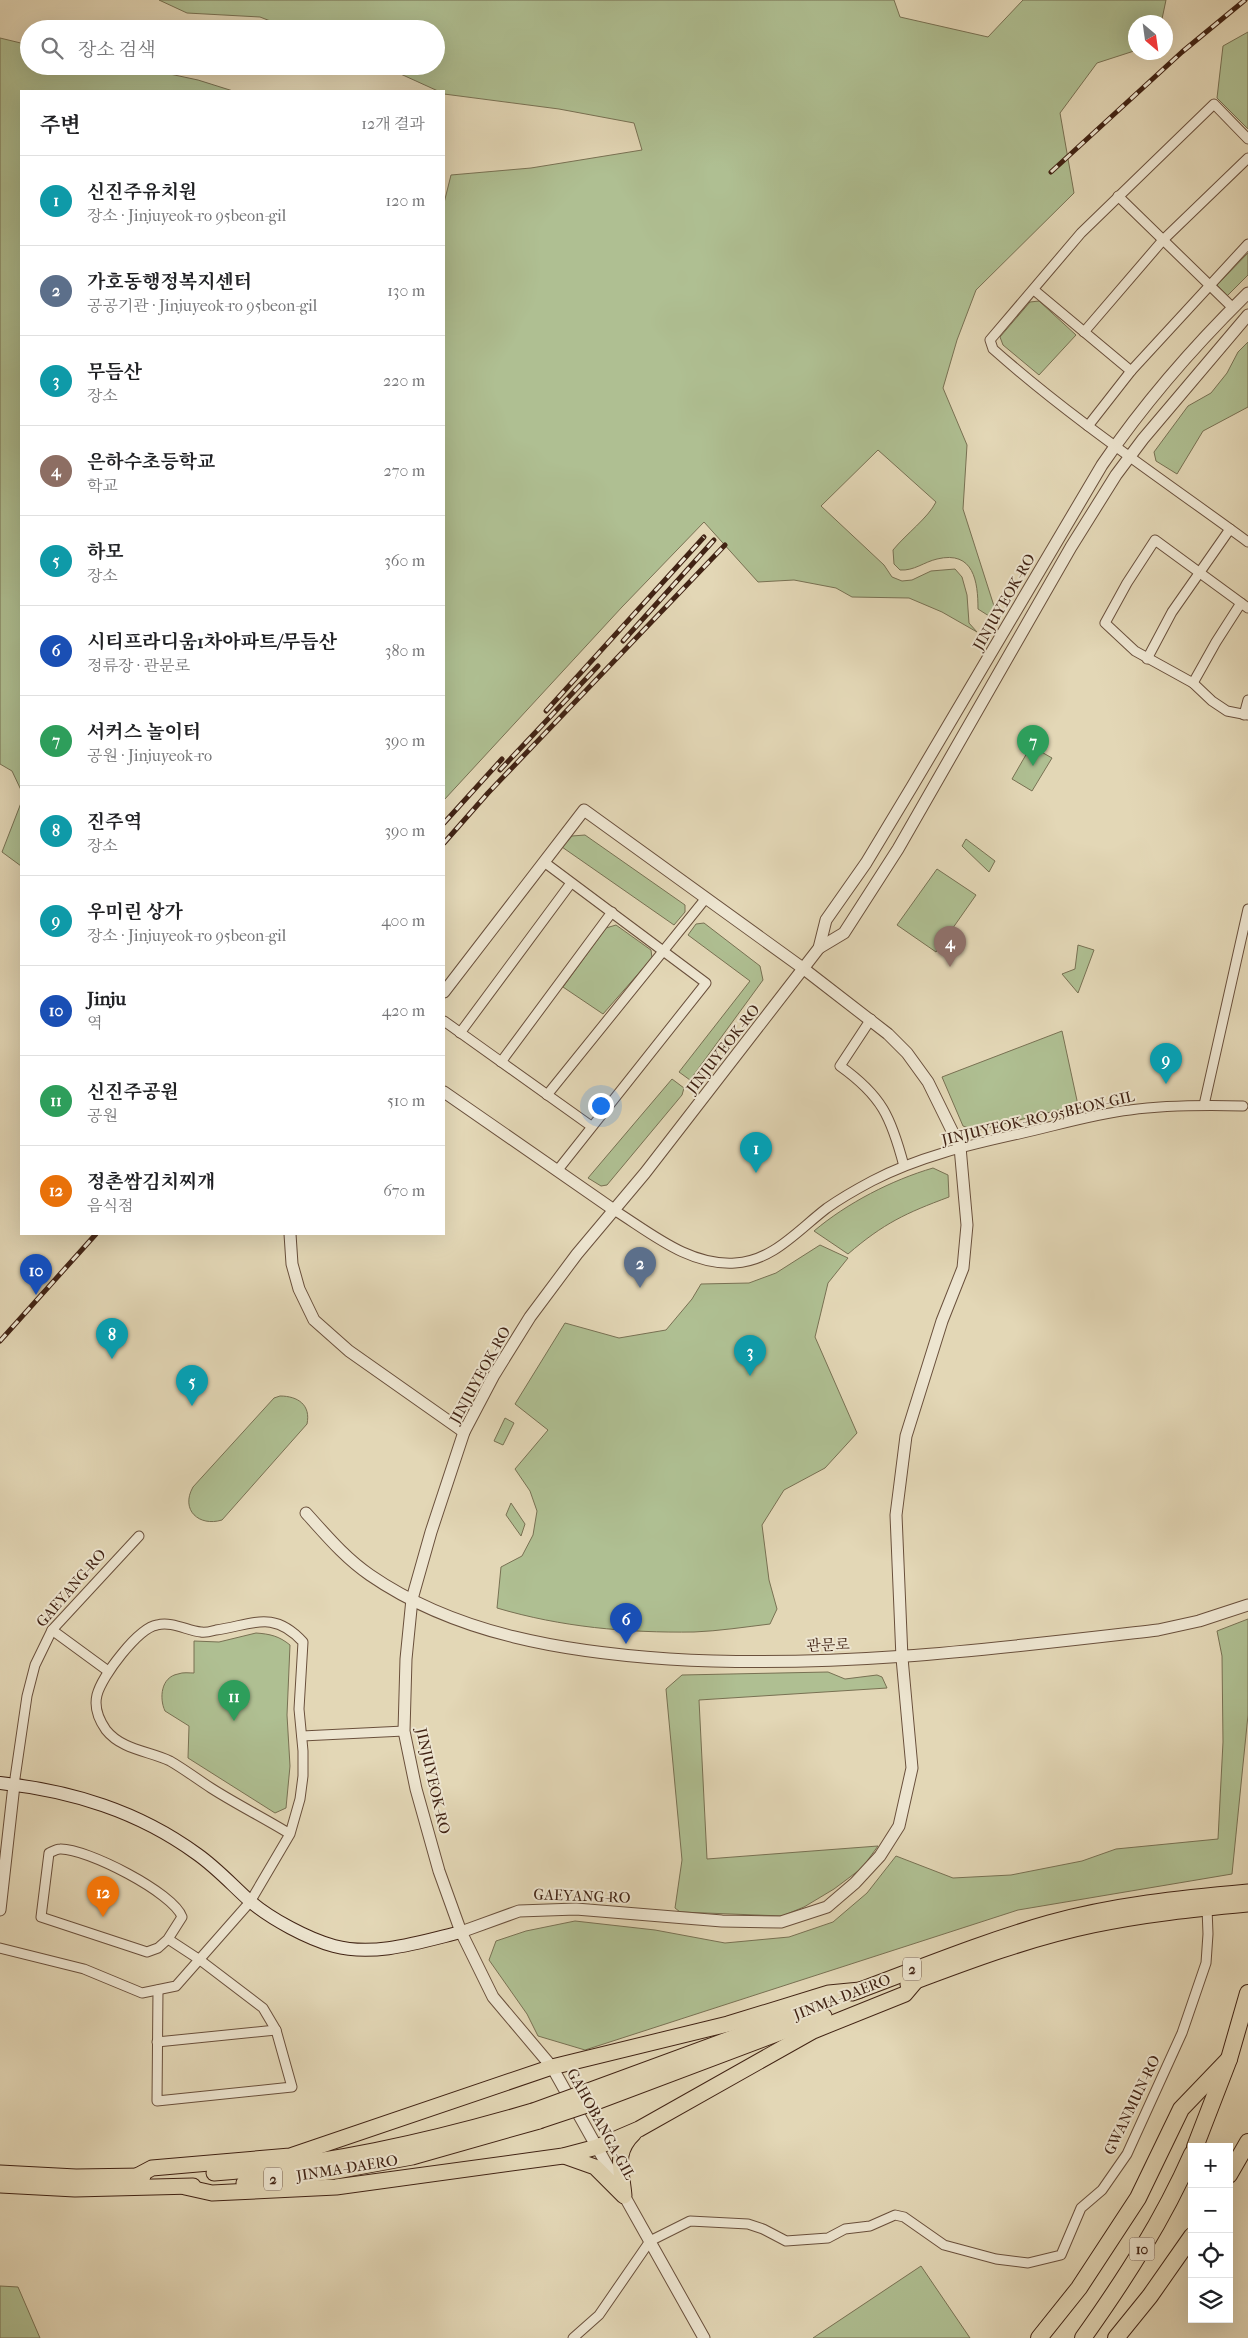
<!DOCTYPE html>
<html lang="ko">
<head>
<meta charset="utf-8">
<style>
	body { margin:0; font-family:"IM FELL French Canon","Noto Serif KR",serif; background:#f2f2f2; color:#202124 }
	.controls { position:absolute; right:15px; bottom:15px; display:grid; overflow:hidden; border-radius:0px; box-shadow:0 5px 20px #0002 }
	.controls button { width:45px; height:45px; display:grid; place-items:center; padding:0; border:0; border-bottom:1px solid #e0e0e0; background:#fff; color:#202124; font:25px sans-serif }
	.compass { position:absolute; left:1128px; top:15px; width:45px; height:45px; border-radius:50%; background:#fff; box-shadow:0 5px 20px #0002; rotate:151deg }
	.you { position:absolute; left:600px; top:1105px; width:18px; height:18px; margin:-12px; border:4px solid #fff; border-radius:50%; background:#1a73e8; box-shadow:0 0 0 8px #1a73e833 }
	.badge { display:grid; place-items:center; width:32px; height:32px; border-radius:50%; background:#8f2418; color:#fff; font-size:16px; font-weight:700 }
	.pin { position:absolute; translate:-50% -41px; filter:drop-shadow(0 1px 2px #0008) }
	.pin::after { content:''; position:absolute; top:26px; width:18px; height:15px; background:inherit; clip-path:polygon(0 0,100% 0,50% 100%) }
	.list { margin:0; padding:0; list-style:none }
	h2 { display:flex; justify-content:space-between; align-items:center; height:65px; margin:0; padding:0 20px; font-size:21px }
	h2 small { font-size:16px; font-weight:400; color:#757577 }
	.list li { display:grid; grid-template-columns:32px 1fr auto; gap:15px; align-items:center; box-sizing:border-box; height:90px; padding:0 20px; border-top:1px solid #e0e0e0 }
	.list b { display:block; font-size:19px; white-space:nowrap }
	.list p { margin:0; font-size:16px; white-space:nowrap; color:#757577 }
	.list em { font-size:16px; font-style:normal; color:#757577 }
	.icon { flex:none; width:28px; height:28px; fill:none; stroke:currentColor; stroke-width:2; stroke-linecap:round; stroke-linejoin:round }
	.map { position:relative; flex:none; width:1248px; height:2338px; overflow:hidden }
	.search { position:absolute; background:#fff; box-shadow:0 5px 20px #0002; left:20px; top:20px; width:425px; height:55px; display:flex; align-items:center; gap:12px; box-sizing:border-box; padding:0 18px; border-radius:28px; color:#757577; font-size:19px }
	.panel { position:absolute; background:#fff; box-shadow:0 5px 20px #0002; left:20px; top:90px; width:425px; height:1145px; border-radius:0px }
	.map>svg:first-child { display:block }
	.green { fill:#afbf92; stroke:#787153 }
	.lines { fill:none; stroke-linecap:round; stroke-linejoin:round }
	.minor-casing { stroke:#6a503c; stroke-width:11 }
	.tertiary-casing { stroke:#6a503c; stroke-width:13 }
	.secondary-casing { stroke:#412314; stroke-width:14 }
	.trunk-casing { stroke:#412314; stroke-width:17 }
	.motorway-casing { stroke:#412314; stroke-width:18 }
	.minor { stroke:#ede5d0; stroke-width:9 }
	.tertiary { stroke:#ede5d0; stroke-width:11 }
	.secondary { stroke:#ede5d0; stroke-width:12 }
	.trunk { stroke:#e3d7b6; stroke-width:15 }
	.motorway { stroke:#e3d7b6; stroke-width:16 }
	.rail-casing { stroke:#412314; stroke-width:5 }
	.rail { stroke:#ede5d0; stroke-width:3; stroke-dasharray:9; stroke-linecap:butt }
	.trunk-bridge-casing { stroke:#412314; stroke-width:17; stroke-linecap:butt }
	.trunk-bridge { stroke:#e3d7b6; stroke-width:15 }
	.labels { text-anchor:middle; stroke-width:4; stroke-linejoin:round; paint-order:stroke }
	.shield { fill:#ede5d0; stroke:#755d4c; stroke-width:1 }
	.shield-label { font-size:14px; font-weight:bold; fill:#412314 }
	.street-label { font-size:15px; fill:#412314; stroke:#ede5d0 }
</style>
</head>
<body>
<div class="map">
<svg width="1248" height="2338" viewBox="0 0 1248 2338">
	<rect width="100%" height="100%" fill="#e3d7b6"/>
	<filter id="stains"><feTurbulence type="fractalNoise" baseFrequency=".004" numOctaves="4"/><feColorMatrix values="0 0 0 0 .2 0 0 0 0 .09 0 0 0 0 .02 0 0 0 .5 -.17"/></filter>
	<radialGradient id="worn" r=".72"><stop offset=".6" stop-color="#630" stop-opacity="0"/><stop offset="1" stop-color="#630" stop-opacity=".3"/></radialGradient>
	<!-- green -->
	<g class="green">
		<path d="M159 0H894L900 17 988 37 1023 0H1166L1162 19 1159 22H1136L1134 51 1097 63 1060 113 1074 193 976 290 957 340 943 388 967 445 963 509 994 606 989 616 978 609C978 582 974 550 937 559 924 562 914 571 900 570L894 564 893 550C906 534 928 518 936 502L878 450 821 506 884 565 892 577 902 581 912 580 931 571 955 569 962 577 967 595 969 623 977 632 942 612 909 598 852 597 836 588 794 580 758 582 704 522 622 607 444 800V203L451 175 531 168 642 150 634 123 559 109 444 94V91H438L383 66H436V29H291L260 17 187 13Z"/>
		<path d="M1248 32V129L1217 98 1223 46Z"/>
		<path d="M0 38 29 45V66H132L198 80 233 91H21V790L12 771 0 764Z"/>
		<path d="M1248 253V275L1227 296 1217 285Z"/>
		<path d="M1039 301 1076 335 1039 375 1003 345 1000 337 1030 302Z"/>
		<path d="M1248 342V407L1203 431 1177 474 1156 461 1154 452 1188 406 1211 393 1227 373 1238 352Z"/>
		<path d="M1031 746 1052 758 1032 791 1012 779Z"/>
		<path d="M21 803V866L2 852Z"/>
		<path d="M585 835 685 905V912L674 925 562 847 572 836Z"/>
		<path d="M966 839 995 861 989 872 962 846Z"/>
		<path d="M937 869 976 895 936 952 897 925Z"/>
		<path d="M704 923 760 966 763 980 690 1080 679 1072 750 981 688 935 696 924Z"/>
		<path d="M616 925 651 950 652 958 603 1014 563 987 606 928Z"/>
		<path d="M1078 945 1094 950 1078 993 1062 974 1075 969Z"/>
		<path d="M1062 1031 1078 1105 976 1131 963 1126 942 1077Z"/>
		<path d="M672 1079 684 1088 682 1095 607 1185 601 1186 588 1178Z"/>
		<path d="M933 1168 948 1175 949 1197C906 1213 884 1223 848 1254L814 1231C847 1203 892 1180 933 1168Z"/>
		<path d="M820 1245 848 1258 828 1283 815 1337 857 1433 825 1468 784 1490 762 1525 769 1580 777 1609 770 1624C745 1627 719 1631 694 1632 627 1633 561 1627 497 1608L501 1567 522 1556 533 1535 537 1511 530 1491 515 1469 548 1430 515 1404 565 1323 619 1338 666 1330 692 1299 701 1284 749 1283 776 1273Z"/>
		<path d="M280 1396C298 1396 311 1405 307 1424L222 1520C199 1527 180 1510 193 1487L274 1398Z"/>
		<path d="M505 1418 514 1423 503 1445 494 1441Z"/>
		<path d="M511 1503 525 1524 521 1536 506 1515Z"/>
		<path d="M1248 1619V1715L1232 1874 1018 1910 585 2050 538 2036 527 2014 489 1960 496 1941 526 1931 575 1921 655 1930 725 1943 789 1937 833 1922 867 1893 896 1856 953 1878 1011 1875 1082 1861 1116 1849 1218 1839 1223 1742 1222 1656 1217 1631Z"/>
		<path d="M256 1633C270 1634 279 1636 290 1645L287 1715 290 1766 286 1808 275 1813 188 1758 189 1726 165 1711C159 1698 161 1677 178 1674 183 1672 189 1673 194 1673V1641L219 1642Z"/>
		<path d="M828 1672 845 1679 877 1675 882 1677 887 1688 699 1700 707 1859 878 1846 862 1868 834 1889 804 1907 782 1916 680 1912 675 1908 682 1860 666 1689 682 1675Z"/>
		<path d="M921 2266 970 2338H813Z"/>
		<path d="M0 2286 18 2287 40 2338H0Z"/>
	</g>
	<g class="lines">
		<!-- minor casing -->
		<g class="minor-casing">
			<g id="minor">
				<path d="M1248 139 1214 104 1081 233 990 340 993 349C1073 420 1162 479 1248 542"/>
				<path d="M1118 196 1233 308"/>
				<path d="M1034 290 1131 371"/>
				<path d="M1084 332 1163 240 1248 158"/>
				<path d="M1088 426 1131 371 1248 244"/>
				<path d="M1248 608 1155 540 1127 583 1105 623 1135 651 1193 683 1212 701 1227 711 1248 715"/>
				<path d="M1147 659 1172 612 1230 529"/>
				<path d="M1193 683 1216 642 1241 603"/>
				<path d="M1244 715 1248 700"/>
				<path d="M544 862 706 983 557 1171"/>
				<path d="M871 1019 840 1066C882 1096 891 1117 904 1166"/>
				<path d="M444 1021 591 1126"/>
				<path d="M460 1033 571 883"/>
				<path d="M501 1062 612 912"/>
				<path d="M547 1095 706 898"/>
				<path d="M1204 1105 1248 909"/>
				<path d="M614 1210C651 1233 689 1266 735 1263 773 1261 798 1230 827 1208 841 1198 857 1189 872 1181 918 1157 969 1145 1019 1134 1055 1126 1094 1114 1130 1110 1167 1105 1205 1105 1243 1106"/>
				<path d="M52 1630 108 1671"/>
				<path d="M302 1736 404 1731"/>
				<path d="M14 1785 27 1696 35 1665 52 1630 139 1536"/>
				<path d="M0 1948 84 1969 142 1993 176 1986 250 1902 290 1834 300 1799 303 1776V1751L299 1709 303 1642C273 1609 252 1625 216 1630 212 1631 206 1633 201 1632 188 1631 172 1621 157 1625 138 1628 102 1676 97 1695 94 1707 99 1720 106 1730 122 1750 149 1751 170 1761 184 1769 197 1779 211 1788 236 1804 264 1818 290 1834"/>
				<path d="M158 1990 157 2101 292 2087 276 2030 263 2008 200 1960 168 1939 158 1948 147 1952 41 1917 49 1853C52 1852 56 1849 60 1849 86 1848 174 1893 182 1917L168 1939"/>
				<path d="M157 2042 276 2030"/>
				<path d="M573 2338 599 2315 650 2241 690 2221 748 2224 763 2229 786 2241 828 2238 845 2229 870 2226 895 2215 904 2217 944 2245 996 2259 1028 2263 1061 2255 1081 2208 1102 2190 1127 2154 1182 2033 1206 1963 1208 1934 1207 1908"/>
			</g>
		</g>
		<!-- tertiary casing -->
		<g class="tertiary-casing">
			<g id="tertiary">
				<path d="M819 948 844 933 898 849 1071 547 1116 475 1143 439 1248 315"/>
				<path d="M444 992 584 810 804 969 888 1034 907 1053 928 1082 960 1147 967 1225 963 1268 942 1321 906 1436 896 1515 902 1658 912 1768 899 1826 880 1856 855 1883 827 1907 781 1922 722 1921 576 1909 519 1911 461 1932"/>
				<path d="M444 1092 614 1210"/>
				<path d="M290 1234 292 1264 299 1289 314 1320 349 1351 464 1432"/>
				<path d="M306 1513C326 1535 345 1558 370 1575 457 1635 567 1652 669 1659 835 1669 994 1649 1158 1630L1199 1621 1248 1605"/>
				<path d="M0 1910 14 1785"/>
				<path d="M704 2338 552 2067 493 1997 461 1932 439 1871 416 1789 404 1731 406 1659 412 1599 431 1532 464 1432 494 1375 530 1317 577 1254 645 1173 819 948 826 920 866 863 913 785 1102 465C1143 405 1196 344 1248 293"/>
			</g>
		</g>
		<!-- secondary casing -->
		<g class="secondary-casing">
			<path id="secondary" d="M0 1783C72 1791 138 1811 197 1854 217 1868 233 1886 251 1902 271 1919 308 1939 334 1946 375 1957 420 1942 461 1932"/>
		</g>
		<!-- trunk casing -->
		<g class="trunk-casing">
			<g id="trunk">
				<path d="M908 1984C969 1961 1030 1938 1093 1925 1144 1914 1196 1909 1248 1904"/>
				<path d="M852 1993C917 1969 982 1942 1049 1923 1114 1905 1181 1898 1248 1892"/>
				<path d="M588 2091 814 2008"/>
				<path d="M596 2102 824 2016"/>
				<path d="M564 2156 595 2167 624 2196C622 2170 613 2153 634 2133"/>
				<path d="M0 2173 76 2177 143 2176"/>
				<path d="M214 2173C325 2165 427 2142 533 2111"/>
				<path d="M135 2177 152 2168 290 2156 552 2067 728 2024 829 1993 860 1990"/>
				<path d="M244 2183 336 2171 412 2157 539 2121"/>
				<path d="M0 2185 75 2189 193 2186"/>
				<path d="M185 2187 212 2193 336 2187 563 2156 597 2147 639 2129 813 2031 905 1994 916 1981"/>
			</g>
		</g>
		<!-- motorway casing -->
		<g class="motorway-casing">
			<g id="motorway">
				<path d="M1195 2147 1229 2059 1248 1993"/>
				<path d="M1229 2175 1248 2142"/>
				<path d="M1039 2338 1079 2288 1138 2198 1181 2109 1229 2059"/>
				<path d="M1083 2338C1125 2279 1163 2220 1192 2154"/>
				<path d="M1116 2338 1150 2296 1192 2236"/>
			</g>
		</g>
		<!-- minor -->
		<use href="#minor" class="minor"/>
		<!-- tertiary -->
		<use href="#tertiary" class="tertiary"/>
		<!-- secondary -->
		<use href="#secondary" class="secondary"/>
		<!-- trunk -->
		<use href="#trunk" class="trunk"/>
		<!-- motorway -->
		<use href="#motorway" class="motorway"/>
		<!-- rail casing -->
		<g class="rail-casing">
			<g id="rail">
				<path d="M1051 172 1182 52 1245 0"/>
				<path d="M623 641 714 540"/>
				<path d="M546 711 704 537"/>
				<path d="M500 770 598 666"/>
				<path d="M444 823 502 759"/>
				<path d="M444 843 488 793 725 545"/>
				<path d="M0 1341 96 1234"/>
			</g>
		</g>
		<!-- rail -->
		<use href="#rail" class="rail"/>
		<!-- trunk-bridge casing -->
		<g class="trunk-bridge-casing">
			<g id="trunk-bridge">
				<path d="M533 2111 588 2091"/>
				<path d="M539 2121 596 2102"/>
			</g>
		</g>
		<!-- trunk-bridge -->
		<use href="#trunk-bridge" class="trunk-bridge"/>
	</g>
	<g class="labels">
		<!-- shield labels -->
		<g class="shield">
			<rect x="903" y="1957.5" width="18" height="23" rx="4"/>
			<rect x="264" y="2167.5" width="18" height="23" rx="4"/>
			<rect x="1129.5" y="2237.5" width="25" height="23" rx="4"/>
		</g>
		<g class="shield-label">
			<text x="912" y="1974">2</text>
			<text x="273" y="2184">2</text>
			<text x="1142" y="2254">10</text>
		</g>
		<!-- street labels -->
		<g class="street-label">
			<text transform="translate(1004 602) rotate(-60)" y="5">JINJUYEOK-RO</text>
			<text transform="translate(723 1049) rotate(-52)" y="5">JINJUYEOK-RO</text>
			<text transform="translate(1038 1118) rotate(-13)" y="5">JINJUYEOK-RO 95BEON-GIL</text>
			<text transform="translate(480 1375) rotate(-61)" y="5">JINJUYEOK-RO</text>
			<text transform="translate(71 1588) rotate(-49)" y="5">GAEYANG-RO</text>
			<text transform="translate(828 1645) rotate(-2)" y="5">관문로</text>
			<text transform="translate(433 1781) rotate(77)" y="5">JINJUYEOK-RO</text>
			<text transform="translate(582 1896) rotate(2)" y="5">GAEYANG-RO</text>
			<text transform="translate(842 1997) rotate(-21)" y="5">JINMA-DAERO</text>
			<text transform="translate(1132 2105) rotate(-64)" y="5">GWANMUN-RO</text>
			<text transform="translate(601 2124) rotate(61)" y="5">GAHOBANGA-GIL</text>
			<text transform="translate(347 2168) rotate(-9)" y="5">JINMA-DAERO</text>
		</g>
	</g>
	<rect width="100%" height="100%" filter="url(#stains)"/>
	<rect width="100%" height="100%" fill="url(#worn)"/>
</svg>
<div class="controls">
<button>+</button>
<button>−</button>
<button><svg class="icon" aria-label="locate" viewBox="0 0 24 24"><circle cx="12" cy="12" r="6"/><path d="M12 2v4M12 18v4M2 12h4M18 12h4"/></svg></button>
<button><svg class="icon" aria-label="layers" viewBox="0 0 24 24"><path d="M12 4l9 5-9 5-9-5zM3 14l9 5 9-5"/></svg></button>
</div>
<svg class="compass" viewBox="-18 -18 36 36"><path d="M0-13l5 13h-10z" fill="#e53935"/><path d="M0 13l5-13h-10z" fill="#757577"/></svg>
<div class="you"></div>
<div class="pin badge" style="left:756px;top:1173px;background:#0f9aa8">1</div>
<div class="pin badge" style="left:640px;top:1288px;background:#5c6f8a">2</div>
<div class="pin badge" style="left:750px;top:1376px;background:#0f9aa8">3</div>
<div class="pin badge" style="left:950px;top:967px;background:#8d6e63">4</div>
<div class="pin badge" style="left:192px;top:1406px;background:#0f9aa8">5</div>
<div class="pin badge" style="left:626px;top:1644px;background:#1a4fb4">6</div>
<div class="pin badge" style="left:1033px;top:766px;background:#2e9e5b">7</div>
<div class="pin badge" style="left:112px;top:1359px;background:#0f9aa8">8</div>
<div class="pin badge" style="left:1166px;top:1084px;background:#0f9aa8">9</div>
<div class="pin badge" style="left:36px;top:1295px;background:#1a4fb4">10</div>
<div class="pin badge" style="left:234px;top:1721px;background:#2e9e5b">11</div>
<div class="pin badge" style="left:103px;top:1917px;background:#e8710a">12</div>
<div class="search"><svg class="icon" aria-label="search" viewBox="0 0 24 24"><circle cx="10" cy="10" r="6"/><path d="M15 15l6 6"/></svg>장소 검색</div>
<section class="panel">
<h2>주변<small>12개 결과</small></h2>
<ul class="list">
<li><span class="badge" style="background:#0f9aa8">1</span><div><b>신진주유치원</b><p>장소 · Jinjuyeok-ro 95beon-gil</p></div><em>120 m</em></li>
<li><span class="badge" style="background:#5c6f8a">2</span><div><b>가호동행정복지센터</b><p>공공기관 · Jinjuyeok-ro 95beon-gil</p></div><em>130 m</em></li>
<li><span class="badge" style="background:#0f9aa8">3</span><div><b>무듬산</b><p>장소</p></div><em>220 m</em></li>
<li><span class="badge" style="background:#8d6e63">4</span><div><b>은하수초등학교</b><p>학교</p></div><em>270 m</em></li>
<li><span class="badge" style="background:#0f9aa8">5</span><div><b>하모</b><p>장소</p></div><em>360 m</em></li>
<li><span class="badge" style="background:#1a4fb4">6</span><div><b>시티프라디움1차아파트/무듬산</b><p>정류장 · 관문로</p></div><em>380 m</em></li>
<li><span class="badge" style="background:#2e9e5b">7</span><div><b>서커스 놀이터</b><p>공원 · Jinjuyeok-ro</p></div><em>390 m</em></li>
<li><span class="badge" style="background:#0f9aa8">8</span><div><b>진주역</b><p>장소</p></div><em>390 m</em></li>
<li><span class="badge" style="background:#0f9aa8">9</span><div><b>우미린 상가</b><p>장소 · Jinjuyeok-ro 95beon-gil</p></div><em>400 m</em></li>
<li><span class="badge" style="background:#1a4fb4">10</span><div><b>Jinju</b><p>역</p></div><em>420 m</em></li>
<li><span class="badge" style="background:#2e9e5b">11</span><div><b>신진주공원</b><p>공원</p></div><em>510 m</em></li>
<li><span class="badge" style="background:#e8710a">12</span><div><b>정촌쌈김치찌개</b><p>음식점</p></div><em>670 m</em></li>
</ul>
</section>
</div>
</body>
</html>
